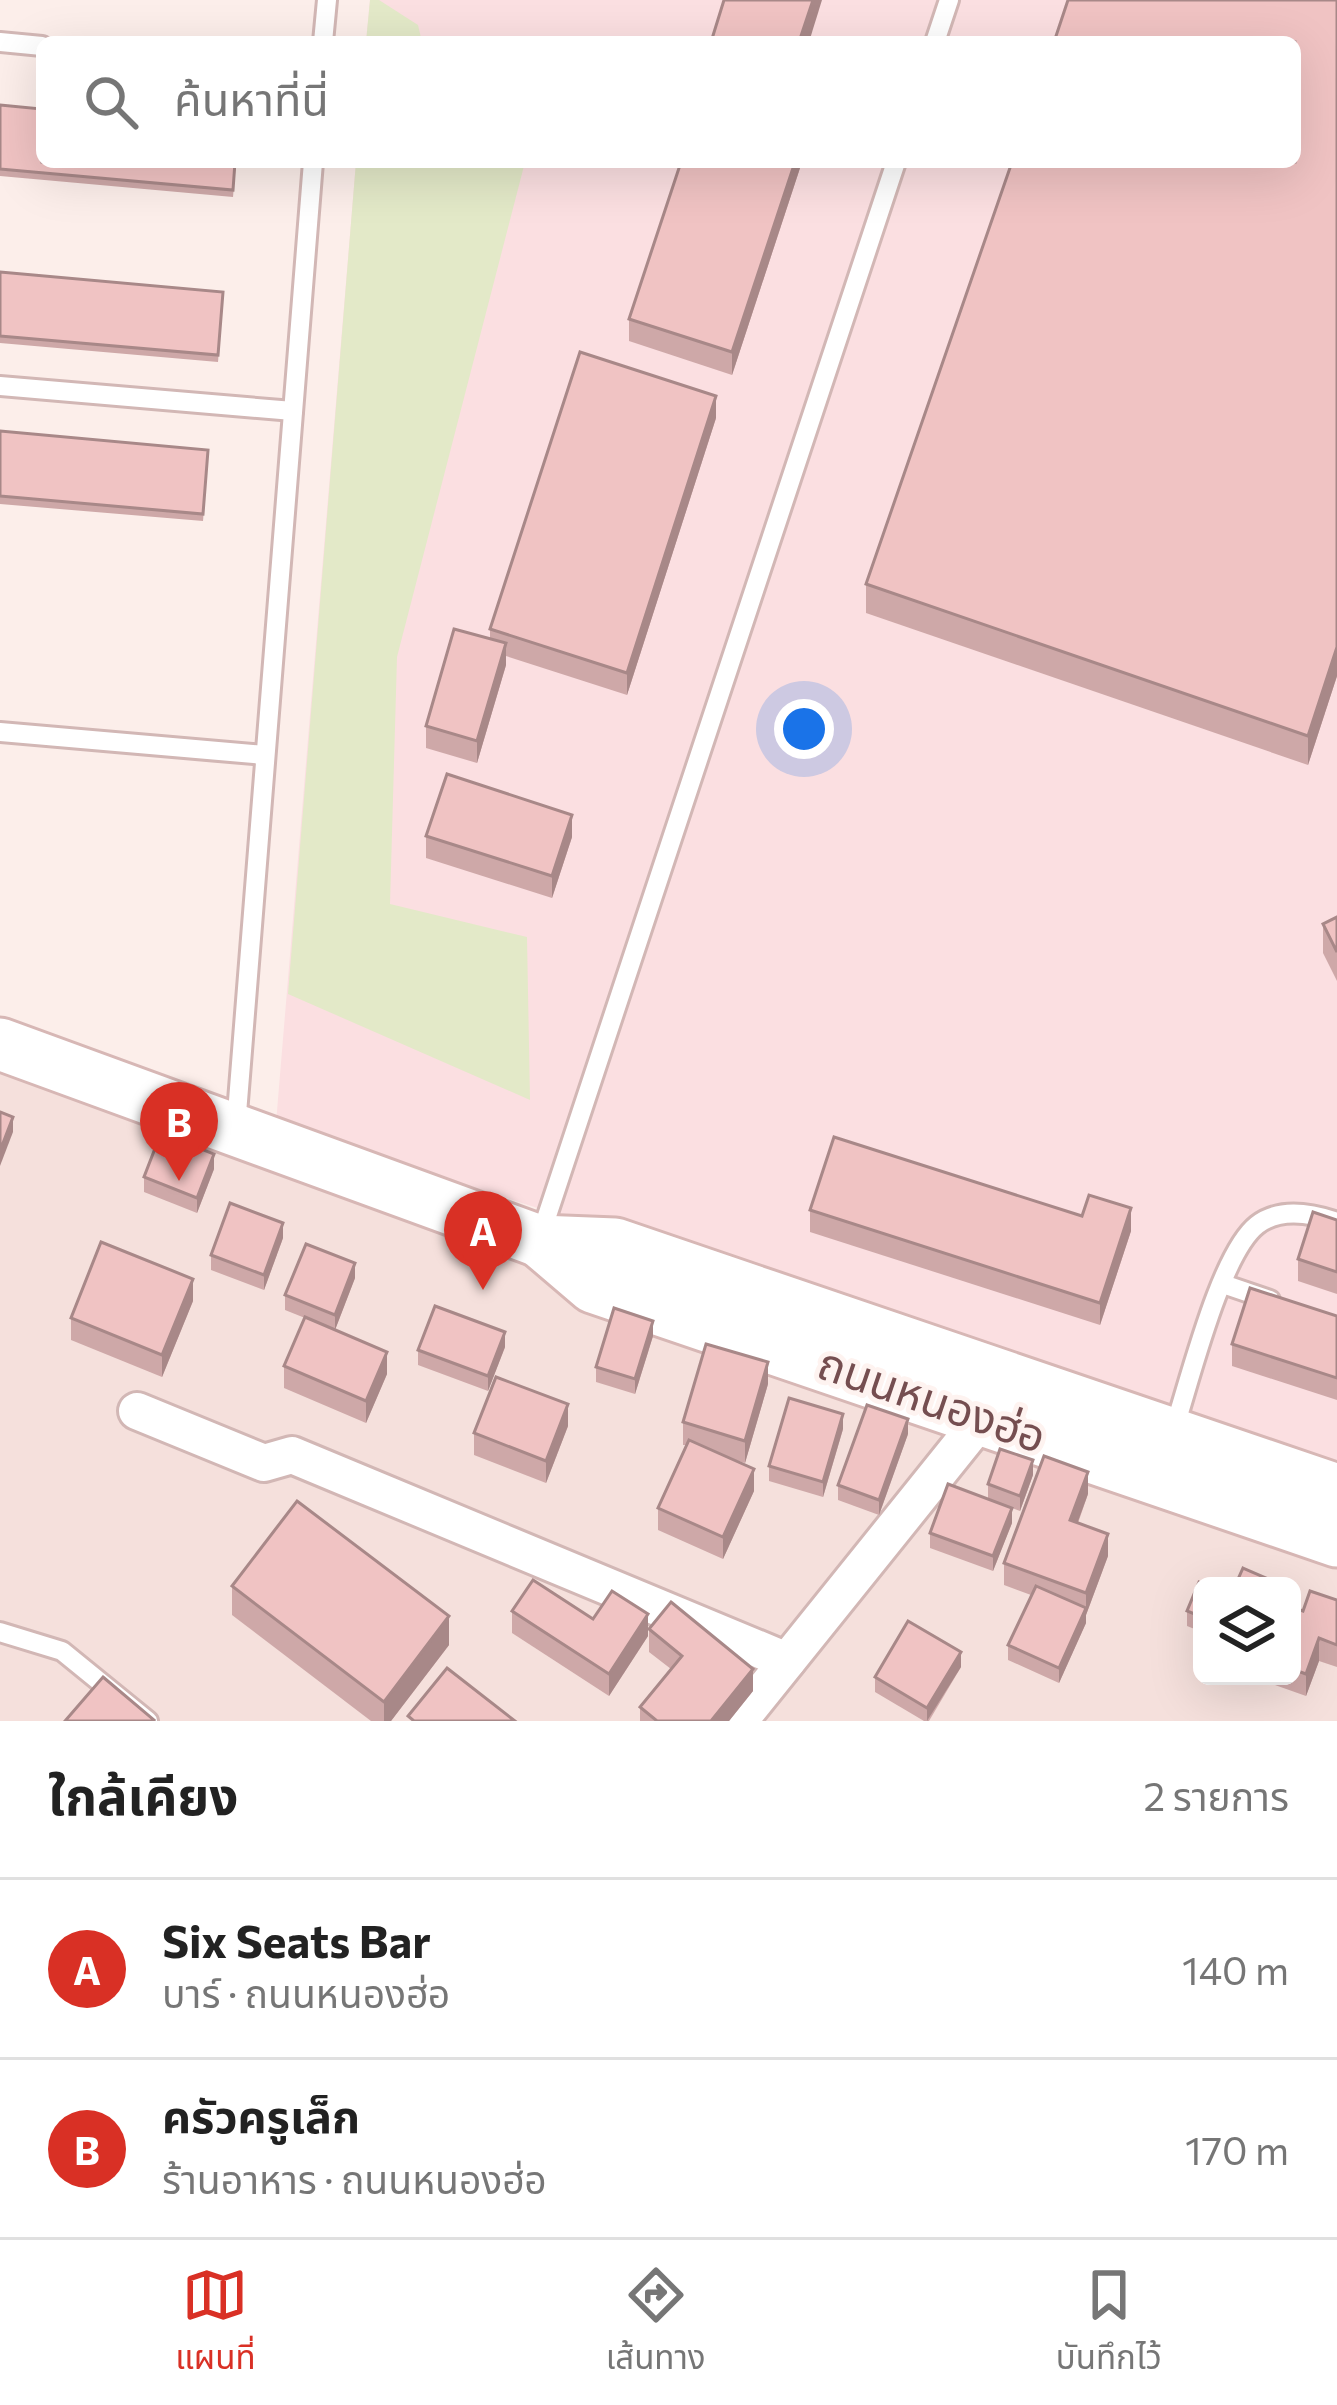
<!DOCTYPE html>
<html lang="th">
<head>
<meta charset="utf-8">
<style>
	body { margin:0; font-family:Commissioner,"Noto Sans Thai",sans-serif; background:#f2f2f2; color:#222 }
	.controls { position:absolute; right:36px; bottom:36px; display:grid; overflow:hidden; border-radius:18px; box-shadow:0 12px 48px #0002 }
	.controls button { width:108px; height:108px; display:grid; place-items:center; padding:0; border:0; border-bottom:3px solid #e0e0e0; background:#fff; color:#222; font:60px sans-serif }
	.you { position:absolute; left:804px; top:729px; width:42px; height:42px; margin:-30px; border:9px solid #fff; border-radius:50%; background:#1a73e8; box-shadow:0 0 0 18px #1a73e833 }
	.badge { display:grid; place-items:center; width:78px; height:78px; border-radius:50%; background:#d93025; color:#fff; font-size:39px; font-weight:700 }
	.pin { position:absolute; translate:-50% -99px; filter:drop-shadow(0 3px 6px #0008) }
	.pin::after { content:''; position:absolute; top:63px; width:42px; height:36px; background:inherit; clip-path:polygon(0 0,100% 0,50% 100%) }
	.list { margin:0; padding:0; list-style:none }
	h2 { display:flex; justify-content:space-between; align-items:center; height:156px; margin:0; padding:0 48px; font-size:51px }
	h2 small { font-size:39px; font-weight:400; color:#767676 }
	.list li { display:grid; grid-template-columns:78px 1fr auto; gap:36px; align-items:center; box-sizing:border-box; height:180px; padding:0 48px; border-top:3px solid #e0e0e0 }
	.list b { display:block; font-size:45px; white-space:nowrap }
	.list p { margin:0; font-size:39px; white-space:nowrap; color:#767676 }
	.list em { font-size:39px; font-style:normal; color:#767676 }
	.icon { flex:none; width:66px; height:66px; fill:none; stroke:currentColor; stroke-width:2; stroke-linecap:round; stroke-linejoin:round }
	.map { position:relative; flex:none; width:1337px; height:1721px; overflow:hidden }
	.search { position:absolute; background:#fff; box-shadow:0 12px 48px #0002; left:36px; right:36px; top:36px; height:132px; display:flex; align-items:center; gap:30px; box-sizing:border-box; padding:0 42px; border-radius:18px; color:#767676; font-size:45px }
	.sheet { height:516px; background:#fff }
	nav { display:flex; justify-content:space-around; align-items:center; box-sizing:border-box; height:168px; border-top:3px solid #e0e0e0; background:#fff; font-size:33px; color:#767676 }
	nav a { display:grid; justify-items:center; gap:6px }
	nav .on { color:#d93025 }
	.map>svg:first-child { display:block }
	.residential { fill:#f5e0dc; fill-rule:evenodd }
	.commercial { fill:#fbdfe1 }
	.green { fill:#e3e9c8 }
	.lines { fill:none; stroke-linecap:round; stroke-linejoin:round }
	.lane-casing { stroke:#d2b7b5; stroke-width:24 }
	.street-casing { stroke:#d2b7b5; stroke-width:42 }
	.secondary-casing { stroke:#d7b7b5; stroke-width:57 }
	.lane { stroke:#fff; stroke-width:18 }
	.street { stroke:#fff; stroke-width:36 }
	.secondary { stroke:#fff; stroke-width:51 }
	.wall { fill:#cea8a8 }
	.shaded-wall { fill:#a88888 }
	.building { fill:#f0c3c3; stroke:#a88888; stroke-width:3 }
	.labels { text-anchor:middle; stroke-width:10; stroke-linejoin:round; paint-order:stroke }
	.street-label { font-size:45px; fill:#754e50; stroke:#fef3f0 }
</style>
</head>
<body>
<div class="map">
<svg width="1337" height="1721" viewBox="0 0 1337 1721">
	<rect width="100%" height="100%" fill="#fceeea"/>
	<!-- residential -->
	<path class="residential" d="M0 1062 1337 1551V1721H0ZM1202 1586H1292V1676H1202Z"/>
	<!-- commercial -->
	<path class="commercial" d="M370 0H1337V1468L276 1123 356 162H1295V42H366Z"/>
	<!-- green -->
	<g class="green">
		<path d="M370 0H379L418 25 422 42H366Z"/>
		<path d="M356 162H525L397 657 390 904 527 937 530 1100 288 994Z"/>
	</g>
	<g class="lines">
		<!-- lane casing -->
		<g class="lane-casing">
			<g id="lane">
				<path d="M0 42 42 46"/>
				<path d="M323 42 327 0"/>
				<path d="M935 42 949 0"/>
				<path d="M0 386 293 411"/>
				<path d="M0 732 264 755"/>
				<path d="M236 1126 313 162"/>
				<path d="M540 1237 896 162"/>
				<path d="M1223 1284 1270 1300"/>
				<path d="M1173 1432C1189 1384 1220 1254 1257 1225 1280 1207 1311 1213 1337 1222"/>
				<path d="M0 1632 62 1651 148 1721"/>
			</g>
		</g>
		<!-- street casing -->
		<g class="street-casing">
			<g id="street">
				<path d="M137 1411 264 1463 292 1455 787 1661"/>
				<path d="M739 1721 984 1416"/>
			</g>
		</g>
		<!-- secondary casing -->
		<g class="secondary-casing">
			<g id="secondary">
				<path d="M0 1044 539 1241 615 1244 1337 1490"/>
				<path d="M539 1241 593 1287 1337 1541"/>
			</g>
		</g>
		<!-- lane -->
		<use href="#lane" class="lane"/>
		<!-- street -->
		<use href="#street" class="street"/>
		<!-- secondary -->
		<use href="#secondary" class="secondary"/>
	</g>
	<!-- wall -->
	<g class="wall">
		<path d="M1337 0V676L1308 765 866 613V584Z"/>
		<path d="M0 105 236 162 233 197 0 176Z"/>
		<path d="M800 162V168L732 375 629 341V319Z"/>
		<path d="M0 272 223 300 218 362 0 343Z"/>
		<path d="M716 418 627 695 506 656V665L477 763 426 748V726L490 639V629Z"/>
		<path d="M0 431 208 457 203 521 0 504Z"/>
		<path d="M426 836 572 837 552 898 426 858Z"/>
		<path d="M1337 917V981L1323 953V924Z"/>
		<path d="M214 1169 197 1213 144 1192V1177Z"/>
		<path d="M810 1210 1082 1216 1131 1231 1100 1325 810 1232Z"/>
		<path d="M1337 1220V1294L1298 1281V1259Z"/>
		<path d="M283 1238 264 1290 211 1270V1255Z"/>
		<path d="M355 1278 335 1330 387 1374 366 1423 284 1388V1366L305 1318 285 1310V1295Z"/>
		<path d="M193 1301 162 1377 71 1340V1318Z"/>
		<path d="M1337 1316V1400L1232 1366V1344Z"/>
		<path d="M653 1336 635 1394 596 1382V1367Z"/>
		<path d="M505 1347 488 1391 418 1365V1350Z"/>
		<path d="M768 1384 745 1463 732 1459 754 1491 723 1559 658 1530V1508L687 1445H683V1422Z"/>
		<path d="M568 1426 546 1483 474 1455V1433Z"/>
		<path d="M843 1429 823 1497 769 1481V1466Z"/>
		<path d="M908 1434 879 1515 838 1500V1485Z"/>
		<path d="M1033 1475 1020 1511 1012 1508V1523L993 1571 930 1548V1533L988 1499V1484Z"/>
		<path d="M1088 1494 1078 1523 1108 1556 1086 1615V1623L1059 1683 1008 1660V1645L1031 1595 1004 1585V1563Z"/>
		<path d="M232 1586 449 1645 391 1721H371L232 1615Z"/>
		<path d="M1202 1586V1632L1187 1626V1611Z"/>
		<path d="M1337 1600V1667L1319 1661 1306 1696 1258 1679V1676H1292V1607L1303 1611Z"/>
		<path d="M512 1611 593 1619 648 1636 609 1696 512 1633Z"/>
		<path d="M649 1629 753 1691 729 1721H640V1707L671 1669 649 1652Z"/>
		<path d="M961 1667 929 1721H924L875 1692V1677Z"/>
	</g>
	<!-- shaded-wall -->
	<g class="shaded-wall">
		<path d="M813 0H822L809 42H799Z"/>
		<path d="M795 162H800V168L732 375V352Z"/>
		<path d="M716 396V418L627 695V673Z"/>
		<path d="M506 643V665L477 763V741Z"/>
		<path d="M1337 647V676L1308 765V736Z"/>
		<path d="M572 815V837L552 898V876Z"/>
		<path d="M13 1117V1132L0 1166V1151Z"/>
		<path d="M214 1154V1169L197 1213V1198Z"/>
		<path d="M1131 1208V1231L1100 1325V1303Z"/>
		<path d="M283 1223V1238L264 1290V1275Z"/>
		<path d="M355 1263V1278L335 1330V1315Z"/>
		<path d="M193 1279V1301L162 1377V1355Z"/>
		<path d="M653 1321V1336L635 1394V1379Z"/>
		<path d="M505 1332V1347L488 1391V1376Z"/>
		<path d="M387 1352V1374L366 1423V1401Z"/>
		<path d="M768 1362V1384L745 1463V1441Z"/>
		<path d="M568 1404V1426L546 1483V1461Z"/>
		<path d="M843 1414V1429L823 1497V1482Z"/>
		<path d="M908 1419V1434L879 1515V1500Z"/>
		<path d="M1033 1460V1475L1020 1511V1496Z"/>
		<path d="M754 1469V1491L723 1559V1537Z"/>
		<path d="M1088 1472V1494L1070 1543V1520Z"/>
		<path d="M1012 1508V1523L993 1571V1556Z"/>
		<path d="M1108 1534V1556L1086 1615V1593Z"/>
		<path d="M1086 1608V1623L1059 1683V1668Z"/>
		<path d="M648 1614V1636L609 1696V1674Z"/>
		<path d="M449 1616V1645L391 1721H384V1702Z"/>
		<path d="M1319 1638V1661L1306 1696V1674Z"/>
		<path d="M961 1652V1667L927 1721V1708Z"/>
		<path d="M753 1669V1691L729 1721H711Z"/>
	</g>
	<!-- building -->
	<g class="building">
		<path d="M724 0H813L799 42H711Z"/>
		<path d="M1068 0H1337V647L1308 736 866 584 1012 162H1295V42H1054Z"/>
		<path d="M0 105 42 109V162H235L233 190 0 169Z"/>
		<path d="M681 162H795L732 352 629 319Z"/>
		<path d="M0 272 223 292 218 355 0 336Z"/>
		<path d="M580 352 716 396 627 673 490 629Z"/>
		<path d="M0 431 208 450 203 514 0 496Z"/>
		<path d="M454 629 506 643 477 741 426 726Z"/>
		<path d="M447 774 572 815 552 876 426 836Z"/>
		<path d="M1337 917V952L1323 924Z"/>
		<path d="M0 1112 13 1117 0 1151Z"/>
		<path d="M161 1133 214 1154 197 1198 144 1177Z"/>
		<path d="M834 1137 1082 1216 1089 1195 1131 1208 1100 1303 810 1210Z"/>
		<path d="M230 1203 283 1223 264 1275 211 1255Z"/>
		<path d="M1313 1212 1337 1220V1272L1298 1259Z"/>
		<path d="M101 1242 193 1279 162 1355 71 1318Z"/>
		<path d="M306 1244 355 1263 335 1315 285 1295Z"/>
		<path d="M1250 1288 1337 1316V1378L1232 1344Z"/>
		<path d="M435 1306 505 1332 488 1376 418 1350Z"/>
		<path d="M614 1308 653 1321 635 1379 596 1367Z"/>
		<path d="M305 1317 387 1352 366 1401 284 1366Z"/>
		<path d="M706 1344 768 1362 745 1441 683 1422Z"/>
		<path d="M496 1377 568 1404 546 1461 474 1433Z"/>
		<path d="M789 1398 843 1414 823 1482 769 1466Z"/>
		<path d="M867 1405 908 1419 879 1500 838 1485Z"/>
		<path d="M689 1440 754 1469 723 1537 658 1508Z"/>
		<path d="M1000 1449 1033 1460 1020 1496 988 1484Z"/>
		<path d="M1044 1456 1088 1472 1070 1520 1108 1534 1086 1593 1004 1563Z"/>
		<path d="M948 1484 1012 1508 993 1556 930 1533Z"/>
		<path d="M297 1501 449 1616 384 1702 232 1586Z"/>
		<path d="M1243 1568 1282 1585 1281 1586H1235Z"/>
		<path d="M533 1580 593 1619 612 1591 648 1614 609 1674 512 1611Z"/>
		<path d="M1199 1582 1208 1586H1202V1617L1187 1611Z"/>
		<path d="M1036 1586 1086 1608 1059 1668 1008 1645Z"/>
		<path d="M1310 1591 1337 1600V1645L1319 1638 1306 1674 1292 1669V1607L1303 1611Z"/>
		<path d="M671 1602 753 1669 711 1721H657L640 1707 682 1656 649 1629Z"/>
		<path d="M908 1621 961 1652 927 1708 875 1677Z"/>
		<path d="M447 1668 515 1721H414L408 1716Z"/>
		<path d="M103 1677 154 1720 153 1721H65Z"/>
	</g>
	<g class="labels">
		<!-- street labels -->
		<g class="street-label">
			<text transform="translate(932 1400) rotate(19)" y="16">ถนนหนองฮ่อ</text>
		</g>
	</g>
</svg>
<div class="controls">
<button><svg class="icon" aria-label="layers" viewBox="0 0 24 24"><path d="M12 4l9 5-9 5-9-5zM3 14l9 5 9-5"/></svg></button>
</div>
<div class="you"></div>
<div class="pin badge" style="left:483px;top:1290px">A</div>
<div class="pin badge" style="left:179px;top:1181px">B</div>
<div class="search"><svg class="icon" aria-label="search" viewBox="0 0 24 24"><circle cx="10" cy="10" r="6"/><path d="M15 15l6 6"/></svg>ค้นหาที่นี่</div>
</div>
<section class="sheet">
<h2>ใกล้เคียง<small>2 รายการ</small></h2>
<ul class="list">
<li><span class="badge">A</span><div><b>Six Seats Bar</b><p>บาร์ · ถนนหนองฮ่อ</p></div><em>140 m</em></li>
<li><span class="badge">B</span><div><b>ครัวครูเล็ก</b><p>ร้านอาหาร · ถนนหนองฮ่อ</p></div><em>170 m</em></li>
</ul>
</section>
<nav>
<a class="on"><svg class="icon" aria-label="map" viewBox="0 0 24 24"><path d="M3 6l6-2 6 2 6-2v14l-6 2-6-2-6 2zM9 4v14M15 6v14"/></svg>แผนที่</a>
<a><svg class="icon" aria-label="directions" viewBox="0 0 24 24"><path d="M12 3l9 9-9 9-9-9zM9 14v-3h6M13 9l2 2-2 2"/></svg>เส้นทาง</a>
<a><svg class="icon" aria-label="saved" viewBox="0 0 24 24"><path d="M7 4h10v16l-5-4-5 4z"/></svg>บันทึกไว้</a>
</nav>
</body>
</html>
